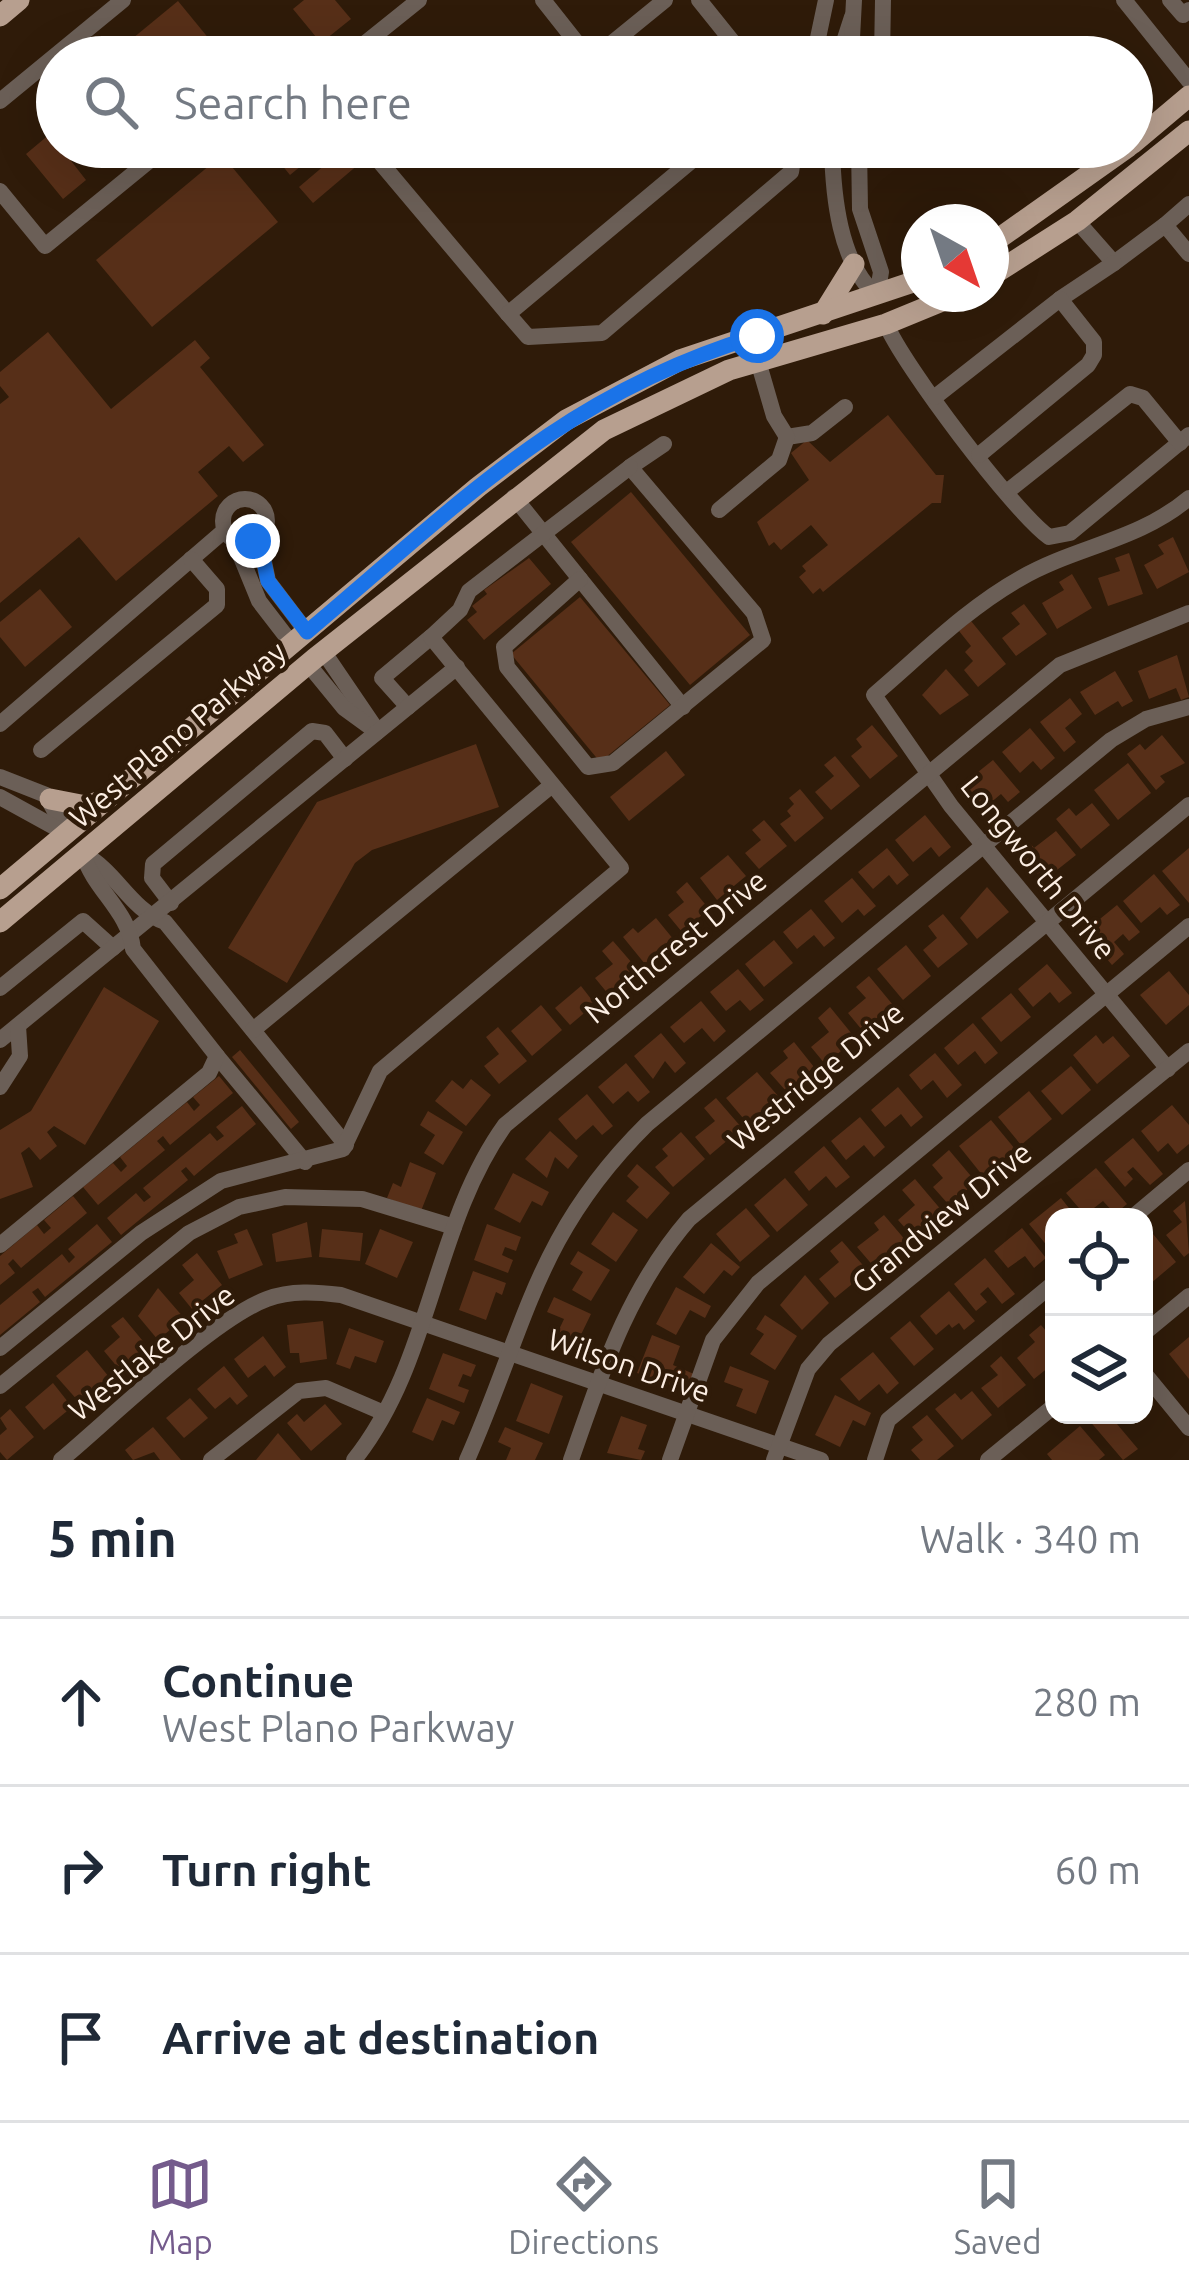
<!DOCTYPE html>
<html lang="en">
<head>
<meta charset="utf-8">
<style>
	body { margin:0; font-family:Ubuntu,sans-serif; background:#f6f6f7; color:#1f2937 }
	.controls { position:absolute; right:36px; bottom:36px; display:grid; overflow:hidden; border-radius:24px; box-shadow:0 12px 48px #0002 }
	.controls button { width:108px; height:108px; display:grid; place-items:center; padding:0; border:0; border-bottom:3px solid #e0e1e3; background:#fff; color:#1f2937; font:60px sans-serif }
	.compass { position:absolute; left:901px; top:204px; width:108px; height:108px; border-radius:50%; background:#fff; box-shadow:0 12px 48px #0002; rotate:140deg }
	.stop { position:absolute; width:36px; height:36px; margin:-27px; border:9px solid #1a73e8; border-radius:50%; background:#fff }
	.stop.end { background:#1a73e8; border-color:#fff; box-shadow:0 3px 12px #0008 }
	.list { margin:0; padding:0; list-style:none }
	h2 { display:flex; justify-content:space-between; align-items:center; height:156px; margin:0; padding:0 48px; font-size:51px }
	h2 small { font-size:39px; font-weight:400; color:#747a83 }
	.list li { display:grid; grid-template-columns:78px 1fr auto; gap:36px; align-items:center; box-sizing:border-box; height:168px; padding:0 48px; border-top:3px solid #e0e1e3 }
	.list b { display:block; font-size:45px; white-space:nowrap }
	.list p { margin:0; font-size:39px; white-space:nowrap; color:#747a83 }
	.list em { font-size:39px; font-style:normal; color:#747a83 }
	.icon { flex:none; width:66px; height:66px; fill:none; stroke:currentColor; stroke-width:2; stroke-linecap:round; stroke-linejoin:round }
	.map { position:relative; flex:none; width:1189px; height:1460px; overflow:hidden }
	.search { position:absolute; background:#fff; box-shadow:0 12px 48px #0002; left:36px; right:36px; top:36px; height:132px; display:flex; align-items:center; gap:30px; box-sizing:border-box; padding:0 42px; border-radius:66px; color:#747a83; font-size:45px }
	.sheet { height:660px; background:#fff }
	nav { display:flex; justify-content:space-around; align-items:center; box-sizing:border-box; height:168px; border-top:3px solid #e0e1e3; background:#fff; font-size:33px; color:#747a83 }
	nav a { display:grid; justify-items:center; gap:6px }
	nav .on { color:#745b8c }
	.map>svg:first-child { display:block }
	.building { fill:#572f18 }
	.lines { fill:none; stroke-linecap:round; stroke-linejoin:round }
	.minor { stroke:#6b5f57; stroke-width:16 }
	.major { stroke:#b79f8f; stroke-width:21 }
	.route { stroke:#1a73e8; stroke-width:15 }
	.labels { text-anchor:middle; stroke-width:9; stroke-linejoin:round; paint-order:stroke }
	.street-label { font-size:30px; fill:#fceee3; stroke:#2f1b09 }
</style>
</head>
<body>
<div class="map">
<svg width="1189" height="1460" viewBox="0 0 1189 1460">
	<rect width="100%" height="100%" fill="#2f1b09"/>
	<!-- building -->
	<g class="building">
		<path d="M304 0H335L351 19 321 43 293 9Z"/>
		<path d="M178 1 219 51 212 57H110Z"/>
		<path d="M57 128V147H81L68 157 86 180 63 199 26 154Z"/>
		<path d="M291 147H324L290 175 277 159Z"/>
		<path d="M346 147H356L366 158 313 203 299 187Z"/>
		<path d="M222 155 278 222 152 327 96 260Z"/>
		<path d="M48 332 111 409 195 340 210 358 200 367 264 445 243 462 229 446 198 472 218 496 116 581 79 537 0 603V404L9 397 0 386V372Z"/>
		<path d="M888 415 936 475H944L941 503H932L823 592 820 588 813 594 799 577 806 571 802 566 828 545 811 525 781 550 774 542 769 546 757 522 809 480 791 453 807 440 830 462Z"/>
		<path d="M631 492 750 635 690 685 571 542Z"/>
		<path d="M1173 537 1189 572 1157 589 1144 565 1164 554 1158 545Z"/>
		<path d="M1129 553 1143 594 1108 606 1098 578 1120 571 1115 558Z"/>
		<path d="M529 558 551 584 484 640 467 620 477 612 472 606 487 594 484 590Z"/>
		<path d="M1072 574 1092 608 1057 629 1042 603 1064 590 1059 582Z"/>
		<path d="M40 589 72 627 25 667 0 637V622Z"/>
		<path d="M580 597 670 705 600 762 511 654Z"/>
		<path d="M1024 604 1047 634 1016 656 1002 638 1020 624 1011 613Z"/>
		<path d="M971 621 1006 664 978 687 964 670 973 661 965 652 971 646 959 631Z"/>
		<path d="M1177 655 1189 697 1181 700 1176 688 1149 699 1138 671Z"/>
		<path d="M946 669 969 695 940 715 922 695Z"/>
		<path d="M1115 671 1133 701 1122 707 1118 701 1095 715 1080 692Z"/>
		<path d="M1070 698 1082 714 1065 728 1076 742 1064 752 1040 722Z"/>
		<path d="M872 725 898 756 870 779 851 756 862 747 856 739Z"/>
		<path d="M1030 728 1055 758 1041 770 1033 761 1020 773 1002 752Z"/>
		<path d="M1162 735 1185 763 1160 776 1165 782 1156 790 1127 754 1140 744 1145 750Z"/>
		<path d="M476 744 499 807 372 850 355 863 287 983 228 948 317 802Z"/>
		<path d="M666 751 685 775 629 821 610 797Z"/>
		<path d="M835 756 860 786 831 810 815 792 834 776 824 765Z"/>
		<path d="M993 760 1020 792 1008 802 1001 794 983 809 963 784Z"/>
		<path d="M1128 763 1151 793 1118 820 1094 790Z"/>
		<path d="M800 789 824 818 795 842 780 824 791 816 787 811 794 804 789 798Z"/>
		<path d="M1092 803 1110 825 1081 849 1056 819 1069 808 1076 816Z"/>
		<path d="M925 815 951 847 939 857 931 847 913 862 895 840Z"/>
		<path d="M764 820 787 846 759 869 745 853 761 840 752 830Z"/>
		<path d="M1056 831 1076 855 1043 881 1018 851 1029 842 1034 848Z"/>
		<path d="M887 848 909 875 897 885 889 875 873 889 858 872Z"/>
		<path d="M1189 848V903L1162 871Z"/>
		<path d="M728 855 746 876 717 900 700 878Z"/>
		<path d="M1154 874 1180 905 1167 915 1160 907 1141 923 1123 901Z"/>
		<path d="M852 878 876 906 864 916 858 909 842 923 824 901Z"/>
		<path d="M687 882 709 909 682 932 668 915 684 902 676 892Z"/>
		<path d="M987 887 1009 912 977 939 960 918Z"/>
		<path d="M1117 905 1140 932 1129 941 1123 934 1114 942 1124 954 1112 965 1084 932Z"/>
		<path d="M811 909 835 938 824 947 814 935 797 949 783 932Z"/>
		<path d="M943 914 968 944 938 968 923 950 937 938 928 926Z"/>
		<path d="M656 918 674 940 645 964 623 937 633 928 638 933Z"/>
		<path d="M774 940 793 963 764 987 745 964Z"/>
		<path d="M613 941 639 971 609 995 595 978 613 964 602 951Z"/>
		<path d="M906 945 931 976 903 1000 877 969Z"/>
		<path d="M1047 964 1072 993 1059 1003 1050 992 1033 1007 1018 989Z"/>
		<path d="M738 969 764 1000 750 1011 740 1000 726 1011 710 992Z"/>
		<path d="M1169 971 1189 995V1005L1166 1025 1140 995Z"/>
		<path d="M869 976 893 1005 862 1030 848 1013 866 998 856 987Z"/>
		<path d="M581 986 595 1004 570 1025 555 1008Z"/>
		<path d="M104 987 159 1021 85 1145 54 1126 47 1132 57 1146 40 1160 29 1147 21 1153 33 1187 0 1199V1130L31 1111Z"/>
		<path d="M1011 993 1031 1017 1001 1042 981 1018Z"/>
		<path d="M701 1001 726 1031 714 1042 702 1028 684 1043 670 1027Z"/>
		<path d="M541 1005 562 1030 532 1056 511 1031Z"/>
		<path d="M830 1007 856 1039 825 1064 811 1047 829 1032 818 1018Z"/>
		<path d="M973 1023 998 1053 985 1064 975 1051 958 1065 944 1048Z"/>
		<path d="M498 1027 527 1061 499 1084 484 1066 499 1054 486 1037Z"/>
		<path d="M661 1033 686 1063 675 1073 665 1061 653 1079 634 1056Z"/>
		<path d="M1096 1035 1103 1044 1113 1036 1130 1056 1097 1084 1073 1055Z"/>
		<path d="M794 1042 814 1067 786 1091 770 1073 788 1058 783 1051Z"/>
		<path d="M240 1050 299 1122 291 1129 232 1057Z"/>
		<path d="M935 1053 962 1085 947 1098 933 1080 921 1090 909 1075Z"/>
		<path d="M626 1063 650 1092 638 1102 628 1091 613 1104 598 1087Z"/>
		<path d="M1071 1066 1091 1090 1062 1115 1041 1091Z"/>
		<path d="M757 1072 779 1097 748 1124 726 1098Z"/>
		<path d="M219 1076 233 1093 170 1145 163 1136 157 1141 165 1150 98 1205 83 1187 113 1163 121 1172 127 1166 120 1157 187 1102 194 1111 200 1105 193 1097Z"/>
		<path d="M471 1079 491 1095 466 1126 435 1101 452 1080 463 1089Z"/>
		<path d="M898 1087 923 1117 911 1127 901 1114 885 1127 871 1110Z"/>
		<path d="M1029 1091 1052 1119 1021 1145 998 1117Z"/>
		<path d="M587 1094 613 1126 602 1135 593 1125 576 1140 558 1119Z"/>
		<path d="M716 1098 742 1128 710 1155 695 1137 715 1121 704 1108Z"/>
		<path d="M1172 1105 1189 1125V1144L1177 1154 1168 1143 1158 1152 1141 1131Z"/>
		<path d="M242 1106 256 1124 194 1176 186 1167 181 1171 188 1180 121 1235 107 1218 136 1193 144 1202 151 1197 143 1188 210 1133 217 1141 224 1136 216 1127Z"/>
		<path d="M428 1111 463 1132 443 1165 424 1153 435 1135 420 1125Z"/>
		<path d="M860 1117 885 1147 874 1157 864 1145 846 1160 831 1141Z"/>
		<path d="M991 1120 1015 1149 983 1176 959 1146Z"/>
		<path d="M550 1131 578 1156 568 1169 555 1157 547 1178 525 1159Z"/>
		<path d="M681 1132 705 1159 673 1187 655 1167 668 1156 662 1149Z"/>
		<path d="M1133 1138 1163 1174 1150 1185 1133 1167 1127 1172 1133 1179 1125 1187 1104 1162Z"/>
		<path d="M824 1146 850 1177 836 1188 826 1176 809 1191 794 1172Z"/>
		<path d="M949 1150 976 1182 949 1205 933 1187 943 1178 932 1165Z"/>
		<path d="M410 1162 436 1173 421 1211 387 1198 393 1183 401 1187Z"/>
		<path d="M637 1164 670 1193 647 1219 626 1201 639 1187 627 1176Z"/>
		<path d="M1096 1168 1127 1204 1115 1214 1103 1201 1085 1215 1066 1193Z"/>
		<path d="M513 1173 549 1192 542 1206 532 1201 520 1223 494 1209Z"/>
		<path d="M785 1178 808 1205 777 1232 754 1205Z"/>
		<path d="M915 1179 943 1212 914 1238 898 1220 915 1205 902 1190Z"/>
		<path d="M73 1196 87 1213 21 1268 13 1259 8 1264 15 1273 0 1285V1256L37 1225 44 1234 51 1228 44 1220Z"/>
		<path d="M1061 1198 1076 1217H1054V1254L1029 1224Z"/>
		<path d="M1185 1201 1189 1253 1184 1257 1166 1235 1182 1222 1173 1211Z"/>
		<path d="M746 1208 770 1236 740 1262 716 1234Z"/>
		<path d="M613 1212 638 1230 616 1262 591 1244Z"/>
		<path d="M884 1215 907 1242 875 1268 857 1247 879 1230 874 1223Z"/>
		<path d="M307 1222 312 1257 276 1262 272 1234Z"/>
		<path d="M97 1224 112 1242 45 1297 38 1288 32 1292 40 1302 0 1335V1305L62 1254 69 1263 75 1257 68 1249Z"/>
		<path d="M487 1224 521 1237 516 1251 505 1247 502 1255 513 1260 508 1273 474 1260Z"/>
		<path d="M1022 1228 1046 1258 1034 1268 1025 1256 1008 1268 994 1251Z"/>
		<path d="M247 1229 263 1265 229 1279 217 1251 238 1243 234 1234Z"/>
		<path d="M322 1229 363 1233 360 1261 319 1257Z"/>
		<path d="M380 1229 413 1242 397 1278 365 1264Z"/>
		<path d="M1153 1234 1176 1262 1144 1289V1242Z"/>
		<path d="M842 1241 868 1271 835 1298 819 1279 839 1262 830 1251Z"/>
		<path d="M711 1243 740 1267 732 1276 724 1270 704 1294 683 1277Z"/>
		<path d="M578 1251 610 1270 591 1301 572 1290 583 1272 570 1264Z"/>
		<path d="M197 1253 222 1285 192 1309 179 1293 194 1280 182 1265Z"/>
		<path d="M985 1258 1015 1294 1002 1304 988 1287 980 1294 987 1302 976 1311 954 1284Z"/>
		<path d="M473 1271 506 1283 502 1295 496 1292 486 1320 459 1310Z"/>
		<path d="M805 1275 829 1303 802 1330 780 1305Z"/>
		<path d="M676 1287 711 1306 705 1318 690 1310 676 1335 656 1324Z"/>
		<path d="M158 1288 184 1318 158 1340 138 1316Z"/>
		<path d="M949 1291 975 1321 964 1330 959 1323 952 1328 949 1324 936 1335 920 1316Z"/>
		<path d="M554 1297 591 1314 575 1347 555 1338 564 1319 547 1312Z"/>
		<path d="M765 1315 797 1336 775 1370 750 1354 764 1334 756 1329Z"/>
		<path d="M123 1317 147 1346 119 1369 104 1351 120 1337 111 1326Z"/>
		<path d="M323 1321 327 1359 300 1363 299 1353H290L287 1325Z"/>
		<path d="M910 1321 934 1349 914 1366 890 1338Z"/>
		<path d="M1041 1325 1054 1340V1363L1034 1379 1017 1358 1035 1342 1029 1335Z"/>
		<path d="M349 1328 384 1341 376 1363 355 1356 350 1369 336 1364Z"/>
		<path d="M652 1335 680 1346 673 1365 694 1374 687 1392 637 1373Z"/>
		<path d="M263 1336 286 1367 274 1377 265 1365 248 1378 234 1359Z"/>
		<path d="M1189 1337V1379L1169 1354Z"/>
		<path d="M87 1350 109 1377 79 1402 56 1376Z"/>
		<path d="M873 1352 899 1383 887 1394 879 1384 859 1401 840 1379Z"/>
		<path d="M443 1353 476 1365 471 1377 463 1374 458 1386 469 1390 464 1403 429 1389Z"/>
		<path d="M1001 1356 1026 1385 998 1408 981 1388 998 1375 990 1366Z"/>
		<path d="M224 1366 248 1396 237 1405 230 1397 215 1409 197 1389Z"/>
		<path d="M730 1366 769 1381 756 1414 736 1406 743 1389 724 1382Z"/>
		<path d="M53 1383 72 1407 44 1430 25 1407Z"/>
		<path d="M531 1383 563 1396 549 1434 516 1421Z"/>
		<path d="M972 1391 992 1415 962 1440 935 1409 955 1393 961 1400Z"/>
		<path d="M835 1395 871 1413 865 1426 853 1420 840 1447 815 1435Z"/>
		<path d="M190 1398 208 1418 184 1438 166 1418Z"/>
		<path d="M427 1398 460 1412 454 1425 442 1420 433 1441 412 1432Z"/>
		<path d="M325 1404 342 1424 311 1451 287 1423 297 1414 304 1422Z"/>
		<path d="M10 1409 34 1437 7 1460 0 1452V1435L7 1429 0 1418Z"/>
		<path d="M927 1415 954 1446 937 1460H920L911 1450 923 1440 912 1427Z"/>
		<path d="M1092 1415H1128L1117 1424 1138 1449 1123 1460 1088 1419Z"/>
		<path d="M621 1416 647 1425 638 1449 645 1451 641 1460 607 1453Z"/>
		<path d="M1080 1426 1105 1455 1099 1460H1052L1047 1454Z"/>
		<path d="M153 1427 181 1460H160L154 1452 133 1460 125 1450Z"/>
		<path d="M505 1427 543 1443 535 1460H506L511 1448 498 1442Z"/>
		<path d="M278 1433 301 1460H256Z"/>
	</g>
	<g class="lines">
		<!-- minor -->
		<g class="minor">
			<path d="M543 0 588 57"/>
			<path d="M699 0 740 51"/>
			<path d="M1124 0 1189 81"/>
			<path d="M1170 0 1183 15 1189 10"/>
			<path d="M275 57 303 49 316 57"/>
			<path d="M348 57 419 0"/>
			<path d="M595 57 665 0"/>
			<path d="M814 57 826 0"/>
			<path d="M839 57 852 17"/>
			<path d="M851 57 854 0"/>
			<path d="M882 57 883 0"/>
			<path d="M0 101 123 0"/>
			<path d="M381 147 380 162 508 314"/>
			<path d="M708 147 508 314 528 337 602 333 791 172 795 147"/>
			<path d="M832 147C833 195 839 263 877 296"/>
			<path d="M859 147 860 209 881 272 877 296"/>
			<path d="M0 191 45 246 166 147"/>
			<path d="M1077 221 1114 263 1165 225 1189 254"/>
			<path d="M1165 225 1189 204"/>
			<path d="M1060 299 1114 263"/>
			<path d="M886 324C903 365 1013 511 1049 537L1070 533 1189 435"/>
			<path d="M935 397 1060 299 1094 342V355L1088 365 979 455"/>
			<path d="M787 437 812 433 845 407"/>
			<path d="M1008 491 1130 394 1143 398 1180 443"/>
			<path d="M514 497 683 707"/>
			<circle cx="245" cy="521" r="22"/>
			<path d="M719 510 779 460 787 437 774 416 758 361"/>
			<path d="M259 538 268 581 306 631"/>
			<path d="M234 540 259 601 292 644"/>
			<path d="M580 579 504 647 507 667 588 767 613 763 763 640 754 613 630 467 664 444"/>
			<path d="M323 651 374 726"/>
			<path d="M308 664 344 708 377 732"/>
			<path d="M408 707 382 678 431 637"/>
			<path d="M0 724 225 530"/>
			<path d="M41 750 217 605V589L191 559"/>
			<path d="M0 777 46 795 67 834"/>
			<path d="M0 797 67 834"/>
			<path d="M83 854C117 871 129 909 165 922L346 1145"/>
			<path d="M171 903 152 878 153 864 312 731 325 733 345 759"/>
			<path d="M0 988 83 921 113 948"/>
			<path d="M253 1030 552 785"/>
			<path d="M0 1040 457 667"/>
			<path d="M217 1056 305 1162"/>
			<path d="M1168 1069 951 806 874 695C921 655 967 608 1021 578 1077 546 1138 541 1189 498"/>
			<path d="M0 1087 20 1056 18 1026"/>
			<path d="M1133 1217 1189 1170"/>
			<path d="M0 1245 209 1073 217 1056 133 949C129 911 94 890 83 854"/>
			<path d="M1144 1333 1189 1296"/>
			<path d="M0 1348 141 1233 221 1181 343 1149 380 1071 621 868 431 637 460 610 469 591 630 467"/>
			<path d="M1144 1373 1189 1428"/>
			<path d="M0 1386 189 1233 239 1207 285 1197 362 1199 454 1227"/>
			<path d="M61 1460C110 1419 213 1319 267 1299 291 1290 317 1292 341 1295L821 1460"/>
			<path d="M211 1460 299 1391 326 1388 384 1413"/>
			<path d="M354 1460C432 1363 433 1225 505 1125L1060 665 1189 613"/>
			<path d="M467 1460C527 1324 535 1235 647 1124L1111 740 1146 719 1189 707"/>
			<path d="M571 1460C602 1372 627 1291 689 1219L1189 805"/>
			<path d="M670 1460 713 1340 758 1283 1189 926"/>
			<path d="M774 1460 808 1369 829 1344 1189 1051"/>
			<path d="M875 1460 888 1420 1054 1283"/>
			<path d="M988 1460 1054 1406"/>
		</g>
		<!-- major -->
		<g class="major">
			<path d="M0 16 19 0"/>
			<path d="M1132 144 1189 96"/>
			<path d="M991 244 1128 147"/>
			<path d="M991 276 1077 221 1189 131"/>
			<path d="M823 314 854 264"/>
			<path d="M50 799 86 806 104 800"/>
			<path d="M0 889 478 487 566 420 680 360 919 280"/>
			<path d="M0 922 314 659 604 430 729 370 886 324 959 294"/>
		</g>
	</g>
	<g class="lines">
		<!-- route -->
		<path class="route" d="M253 541 259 538 268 581 307 632C457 506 563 394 757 336"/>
	</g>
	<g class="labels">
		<!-- street labels -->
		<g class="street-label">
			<text transform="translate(178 735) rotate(-40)" y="10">West Plano Parkway</text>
			<text transform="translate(1038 868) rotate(51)" y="10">Longworth Drive</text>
			<text transform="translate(676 947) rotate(-39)" y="10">Northcrest Drive</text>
			<text transform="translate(816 1077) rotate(-39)" y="10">Westridge Drive</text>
			<text transform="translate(942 1218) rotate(-39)" y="10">Grandview Drive</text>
			<text transform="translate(152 1353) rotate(-38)" y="10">Westlake Drive</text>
			<text transform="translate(629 1366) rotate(19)" y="10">Wilson Drive</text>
		</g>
	</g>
</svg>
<div class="controls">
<button><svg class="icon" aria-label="locate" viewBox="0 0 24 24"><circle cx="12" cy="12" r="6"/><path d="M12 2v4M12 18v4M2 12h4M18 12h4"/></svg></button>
<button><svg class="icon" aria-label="layers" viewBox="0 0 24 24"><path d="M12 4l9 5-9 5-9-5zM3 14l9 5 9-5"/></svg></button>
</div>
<svg class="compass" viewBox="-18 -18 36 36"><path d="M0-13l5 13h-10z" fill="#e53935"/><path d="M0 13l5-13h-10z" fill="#747a83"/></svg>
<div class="stop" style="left:757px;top:336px"></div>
<div class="stop end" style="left:253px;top:541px"></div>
<div class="search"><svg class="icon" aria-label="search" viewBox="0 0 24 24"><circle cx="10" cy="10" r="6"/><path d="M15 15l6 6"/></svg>Search here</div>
</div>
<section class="sheet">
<h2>5 min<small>Walk · 340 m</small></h2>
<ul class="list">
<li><svg class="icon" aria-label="ahead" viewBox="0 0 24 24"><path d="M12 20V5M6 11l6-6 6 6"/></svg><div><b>Continue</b><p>West Plano Parkway</p></div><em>280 m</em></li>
<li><svg class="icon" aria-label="right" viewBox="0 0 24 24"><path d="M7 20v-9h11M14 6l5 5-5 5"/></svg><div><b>Turn right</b></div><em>60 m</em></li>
<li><svg class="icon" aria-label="arrive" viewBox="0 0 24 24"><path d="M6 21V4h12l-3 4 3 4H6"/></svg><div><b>Arrive at destination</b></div></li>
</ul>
</section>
<nav>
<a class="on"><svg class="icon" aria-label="map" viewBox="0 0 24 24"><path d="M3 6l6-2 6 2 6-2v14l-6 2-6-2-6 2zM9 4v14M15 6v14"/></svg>Map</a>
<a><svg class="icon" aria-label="directions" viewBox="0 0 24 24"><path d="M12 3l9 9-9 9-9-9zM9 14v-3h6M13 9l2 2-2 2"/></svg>Directions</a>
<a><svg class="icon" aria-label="saved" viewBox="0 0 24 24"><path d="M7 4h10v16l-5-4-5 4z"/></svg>Saved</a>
</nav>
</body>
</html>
